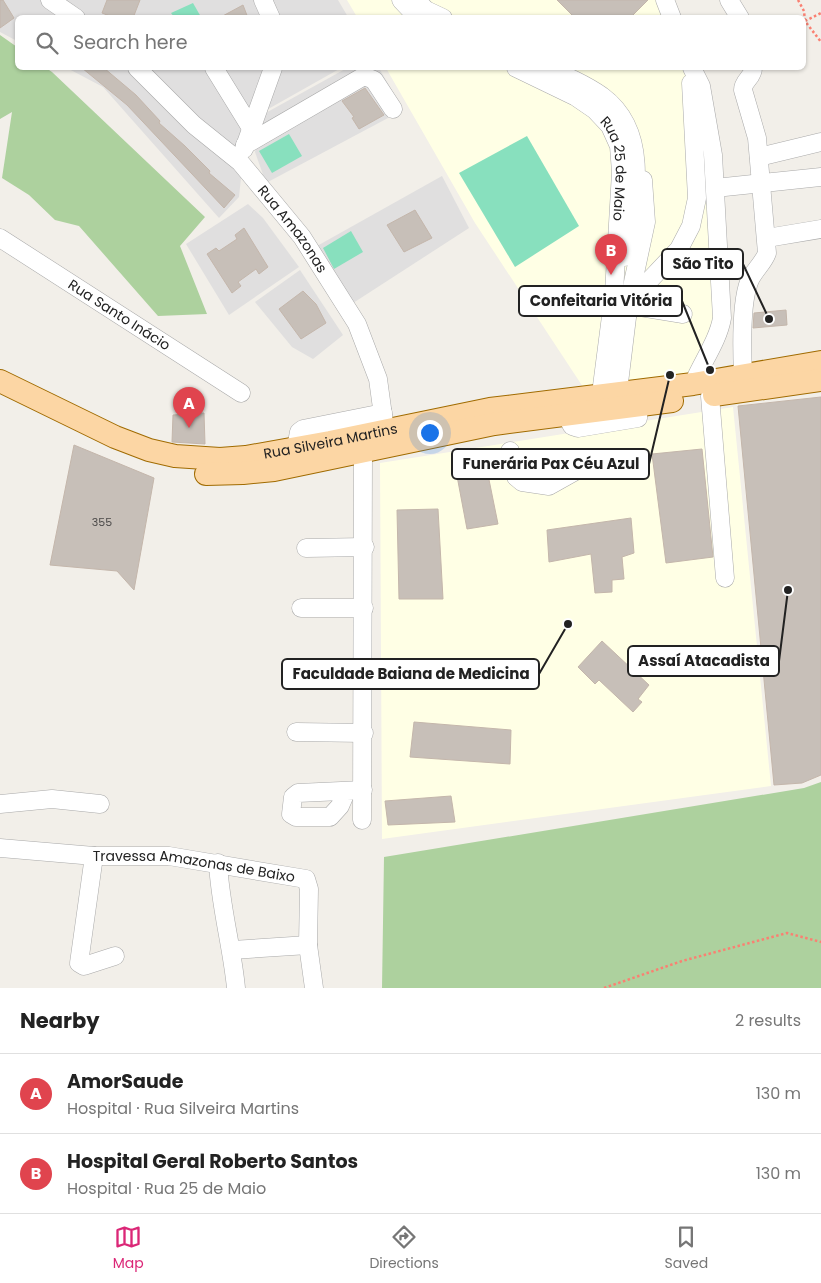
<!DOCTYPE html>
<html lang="en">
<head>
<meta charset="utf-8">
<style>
	body { margin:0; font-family:Poppins,sans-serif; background:#f2f2f2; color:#222 }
	.you { position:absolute; left:429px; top:432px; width:18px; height:18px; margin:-12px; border:4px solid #fff; border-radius:50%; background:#1a73e8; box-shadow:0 0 0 8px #1a73e833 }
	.badge { display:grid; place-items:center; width:32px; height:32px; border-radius:50%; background:#db2777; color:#fff; font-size:16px; font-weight:700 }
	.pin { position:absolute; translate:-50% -41px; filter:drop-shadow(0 1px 2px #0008) }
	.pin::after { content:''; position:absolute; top:26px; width:18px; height:15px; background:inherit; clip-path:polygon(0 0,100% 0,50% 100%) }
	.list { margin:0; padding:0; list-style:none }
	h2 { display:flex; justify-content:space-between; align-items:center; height:65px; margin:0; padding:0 20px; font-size:21px }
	h2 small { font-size:16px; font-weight:400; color:#767676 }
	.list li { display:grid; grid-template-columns:32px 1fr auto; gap:15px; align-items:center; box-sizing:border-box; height:80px; padding:0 20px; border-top:1px solid #e0e0e0 }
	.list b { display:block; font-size:19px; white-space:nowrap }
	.list p { margin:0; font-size:16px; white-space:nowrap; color:#767676 }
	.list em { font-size:16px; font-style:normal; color:#767676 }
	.icon { flex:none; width:28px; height:28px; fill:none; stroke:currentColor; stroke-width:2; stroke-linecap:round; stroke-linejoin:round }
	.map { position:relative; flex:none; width:821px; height:988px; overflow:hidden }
	.search { position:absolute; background:#fff; box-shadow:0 1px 4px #0004; left:15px; right:15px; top:15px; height:55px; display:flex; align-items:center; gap:12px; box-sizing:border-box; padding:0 18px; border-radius:8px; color:#767676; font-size:19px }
	.sheet { height:225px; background:#fff }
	nav { display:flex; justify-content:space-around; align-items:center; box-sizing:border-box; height:70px; border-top:1px solid #e0e0e0; background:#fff; font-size:14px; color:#767676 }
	nav a { display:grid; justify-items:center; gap:2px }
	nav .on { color:#db2777 }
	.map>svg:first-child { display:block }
	.residential { fill:#e0dfdf }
	.education { fill:#ffffe5 }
	.forest { fill:#add19e }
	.pitch { fill:#88e0be }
	.building { fill:#c7bfb8; stroke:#c4b6ab }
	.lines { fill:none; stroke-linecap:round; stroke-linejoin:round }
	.minor-casing { stroke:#a9a9a9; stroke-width:19 }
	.major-casing { stroke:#a06b00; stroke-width:24 }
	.path { stroke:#fa8072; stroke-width:2.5; stroke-dasharray:2.5 2.5; stroke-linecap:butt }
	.minor { stroke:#fff; stroke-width:18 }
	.major { stroke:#fcd6a4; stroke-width:22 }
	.labels { text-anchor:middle; stroke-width:4.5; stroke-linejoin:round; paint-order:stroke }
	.number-label { font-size:11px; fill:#4b4948 }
	.street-label { font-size:14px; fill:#222; stroke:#fff }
	.leader { fill:none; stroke:#222; stroke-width:2 }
	.callout-dot { fill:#222; stroke:#fff; stroke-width:2 }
	.callout { fill:#fff; stroke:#222; stroke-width:2 }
	.callout-label { font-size:15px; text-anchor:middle; font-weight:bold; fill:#222 }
</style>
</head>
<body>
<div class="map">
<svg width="821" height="988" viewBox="0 0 821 988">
	<rect width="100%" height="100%" fill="#f2efe9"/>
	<!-- residential -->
	<g class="residential">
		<path d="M0 0H338L348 17 18 18 17 41 0 32Z"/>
		<path d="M67 68H341L247 121 239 197 219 218 103 87Z"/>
		<path d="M347 68H379L403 110 266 183 255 152 262 115Z"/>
		<path d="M442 176 469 228 350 305 317 246Z"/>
		<path d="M248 204 263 218 299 267 229 315 186 244Z"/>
		<path d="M300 270 343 335 313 359 292 347 255 302Z"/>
	</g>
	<!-- education -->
	<g class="education">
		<path d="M347 0H658L667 17H357Z"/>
		<path d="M386 68H691L702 91 715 327 687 377 585 390 475 223Z"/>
		<path d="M733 407 771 786 382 839 380 463Z"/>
	</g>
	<!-- forest -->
	<g class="forest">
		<path d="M0 35 17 47 18 68H46L52 72 205 217 180 246 207 314 158 316 79 226 55 220 29 195 2 178 12 112 0 119Z"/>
		<path d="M821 782V988H382L384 857 804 788Z"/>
	</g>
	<!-- pitch -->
	<g class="pitch">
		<path d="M193 3 201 17H174L171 13Z"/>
		<path d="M289 134 302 156 272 173 259 151Z"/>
		<path d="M527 136 579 226 515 267 459 173Z"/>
		<path d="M351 231 363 252 334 269 323 248Z"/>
	</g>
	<!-- building -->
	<g class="building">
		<path d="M0 0H3L14 18 0 28Z"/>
		<path d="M107 0H140L133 18H115L102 13Z"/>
		<path d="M557 0H648L630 18H575Z"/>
		<path d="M243 5 248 18H219Z"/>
		<path d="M82 68H104L136 95 160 121 159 123 185 146 210 171 209 173 235 195 224 208 127 105Z"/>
		<path d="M365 88 384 115 359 129 352 118 354 117 342 101Z"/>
		<path d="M415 210 432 238 404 252 387 225Z"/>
		<path d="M244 228 268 267 259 274 256 269 238 282 241 286 232 293 207 254 216 248 219 251 237 239 235 235Z"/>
		<path d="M303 291 316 304 326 323 301 339 279 309Z"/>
		<path d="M786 310 787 325 753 328 754 313Z"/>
		<path d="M821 397V775L802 783 774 785 738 406Z"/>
		<path d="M204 413 205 444 172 442 173 415Z"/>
		<path d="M74 445 154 478 134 590 117 571 50 565Z"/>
		<path d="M702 449 713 557 666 563 652 454Z"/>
		<path d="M484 455 498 524 467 529 454 460Z"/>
		<path d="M438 509 443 599H399L397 510Z"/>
		<path d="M631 518 634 553 622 557 624 579 612 580V592L595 593 591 554 549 562 547 530Z"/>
		<path d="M602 641 649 685 638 699 642 702 633 712 599 680 595 684 578 667Z"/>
		<path d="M414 722 511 730 510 764 410 757Z"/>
		<path d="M451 796 455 822 388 825 385 801Z"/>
	</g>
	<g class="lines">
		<!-- minor casing -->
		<g class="minor-casing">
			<g id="minor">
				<path d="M50 0 76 18"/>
				<path d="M263 0 271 18"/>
				<path d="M401 0 418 18"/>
				<path d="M416 0 426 10 443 18"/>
				<path d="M665 0 672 18"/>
				<path d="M729 0 740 18"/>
				<path id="s1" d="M137 68 194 125 240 162 302 237 357 324 378 379 385 430"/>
				<path d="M214 68 251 128"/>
				<path id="s2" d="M516 68 576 97 595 110 610 126 619 146 621 172 614 293 601 394 606 407"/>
				<path d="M547 68C566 76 585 84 602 96 653 134 634 204 624 257"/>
				<path d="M692 68 701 86 713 155 722 318C718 341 702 362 693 384"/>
				<path d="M245 145 364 76 374 80 393 109"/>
				<path d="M244 149 273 68"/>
				<path d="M759 157 821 142"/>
				<path d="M715 188 821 177"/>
				<path id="s3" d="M0 238 241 393"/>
				<path d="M767 238 821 229"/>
				<path d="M634 306 683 314"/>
				<path d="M627 315 647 283 679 249 691 226 697 198 691 83"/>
				<path d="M743 375C742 352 741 303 749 282 753 271 763 264 767 253L757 138 743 90C743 80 753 78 753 68"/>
				<path d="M618 391 629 301 646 222 643 180"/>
				<path d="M710 396 725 578"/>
				<path d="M566 415 572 426 578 428 638 418 639 405"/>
				<path d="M296 448 299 432 303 429 383 413"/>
				<path d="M510 451 516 477 522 482 549 486 574 472"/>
				<path d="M306 548 365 547"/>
				<path d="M301 608H364"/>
				<path d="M302 672 364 670"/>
				<path d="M296 732 364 733"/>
				<path d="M346 792 340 806 330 817H296L291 814 293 797 298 793 363 790"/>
				<path d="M0 804 52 799 100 804"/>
				<path d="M362 820 363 451"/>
				<path id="s4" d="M0 848 94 856H169L306 879 309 889 308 945 314 988"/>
				<path d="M94 856 79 963 84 966 115 956"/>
				<path d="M218 863C220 905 232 946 236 988"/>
				<path d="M232 950 308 945"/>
			</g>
		</g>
		<!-- major casing -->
		<g class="major-casing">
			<g id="major">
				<path id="s5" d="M0 381 115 437 149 450 175 456 220 459 246 457 330 442 490 409 693 384 821 362"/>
				<path d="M714 395 821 380"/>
				<path d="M206 474 243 473 274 470 494 424 672 401"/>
			</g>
		</g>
		<!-- path -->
		<g class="path">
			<path d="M798 0 804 11 805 21 821 42"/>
			<path d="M805 21 821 13"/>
			<path d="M604 988 682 961 787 933 821 942"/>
		</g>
		<!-- minor -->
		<use href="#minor" class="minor"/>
		<!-- major -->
		<use href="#major" class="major"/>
	</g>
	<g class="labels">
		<!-- number labels -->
		<g class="number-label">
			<text x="102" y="526">355</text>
		</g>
		<!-- street labels -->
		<g class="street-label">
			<text dy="5" stroke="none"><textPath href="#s2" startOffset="155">Rua 25 de Maio</textPath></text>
			<text dy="5" stroke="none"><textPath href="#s1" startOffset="225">Rua Amazonas</textPath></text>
			<text dy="5" stroke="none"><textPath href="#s3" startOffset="142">Rua Santo Inácio</textPath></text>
			<text dy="5" stroke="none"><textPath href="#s5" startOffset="348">Rua Silveira Martins</textPath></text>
			<text dy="5" stroke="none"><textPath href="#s4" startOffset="195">Travessa Amazonas de Baixo</textPath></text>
		</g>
	</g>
	<!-- callouts -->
	<path class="leader" d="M769 319L743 264M710 370L682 301M670 375L649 464M788 590L779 661M568 624L539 674"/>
	<g class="callout-dot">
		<circle cx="769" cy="319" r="5"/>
		<circle cx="710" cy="370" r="5"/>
		<circle cx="670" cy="375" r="5"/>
		<circle cx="788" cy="590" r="5"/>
		<circle cx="568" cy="624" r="5"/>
	</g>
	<g class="callout">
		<rect x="662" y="249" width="81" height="30" rx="5"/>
		<rect x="519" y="286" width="163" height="30" rx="5"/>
		<rect x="452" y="449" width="197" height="30" rx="5"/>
		<rect x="628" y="646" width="151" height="30" rx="5"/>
		<rect x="282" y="659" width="257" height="30" rx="5"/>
	</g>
	<g class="callout-label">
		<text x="703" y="269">São Tito</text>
		<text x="601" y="306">Confeitaria Vitória</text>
		<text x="551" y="469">Funerária Pax Céu Azul</text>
		<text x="704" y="666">Assaí Atacadista</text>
		<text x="411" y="679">Faculdade Baiana de Medicina</text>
	</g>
</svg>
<div class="you"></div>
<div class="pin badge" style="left:189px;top:428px;background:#e0444e">A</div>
<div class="pin badge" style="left:611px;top:275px;background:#e0444e">B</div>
<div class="search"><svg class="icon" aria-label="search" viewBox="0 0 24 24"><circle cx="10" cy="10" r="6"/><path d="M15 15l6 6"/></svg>Search here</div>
</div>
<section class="sheet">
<h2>Nearby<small>2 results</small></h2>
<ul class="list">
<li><span class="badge" style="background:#e0444e">A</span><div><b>AmorSaude</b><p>Hospital · Rua Silveira Martins</p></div><em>130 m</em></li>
<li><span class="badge" style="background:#e0444e">B</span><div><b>Hospital Geral Roberto Santos</b><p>Hospital · Rua 25 de Maio</p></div><em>130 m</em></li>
</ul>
</section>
<nav>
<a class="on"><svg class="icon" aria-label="map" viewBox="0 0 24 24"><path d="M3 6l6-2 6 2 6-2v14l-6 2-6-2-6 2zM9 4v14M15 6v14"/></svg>Map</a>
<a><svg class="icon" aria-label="directions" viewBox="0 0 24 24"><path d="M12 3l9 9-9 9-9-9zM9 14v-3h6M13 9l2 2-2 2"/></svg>Directions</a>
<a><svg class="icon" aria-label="saved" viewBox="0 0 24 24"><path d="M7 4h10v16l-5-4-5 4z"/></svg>Saved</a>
</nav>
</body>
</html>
